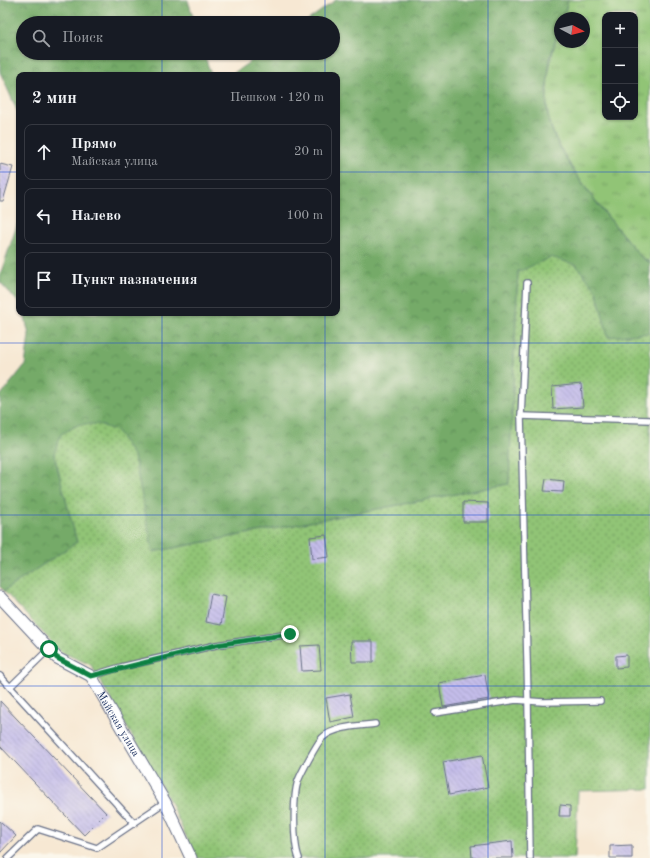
<!DOCTYPE html>
<html lang="ru">
<head>
<meta charset="utf-8">
<style>
	body { margin:0; font-family:"Old Standard TT",serif; background:#20242c; color:#f1f3f6 }
	.controls { position:absolute; right:12px; top:12px; display:grid; overflow:hidden; border-radius:8px; box-shadow:0 1px 3px #0004 }
	.controls button { width:36px; height:36px; display:grid; place-items:center; padding:0; border:0; border-bottom:1px solid #363941; background:#171b24; color:#f1f3f6; font:20px sans-serif }
	.compass { position:absolute; left:554px; top:12px; width:36px; height:36px; border-radius:50%; background:#171b24; box-shadow:0 1px 3px #0004; rotate:97deg }
	.stop { position:absolute; width:12px; height:12px; margin:-9px; border:3px solid #0b8043; border-radius:50%; background:#fff }
	.stop.end { background:#0b8043; border-color:#fff; box-shadow:0 1px 4px #0008 }
	.list { margin:0; padding:0; list-style:none }
	h2 { display:flex; justify-content:space-between; align-items:center; height:52px; margin:0; padding:0 16px; font-size:17px }
	h2 small { font-size:13px; font-weight:400; color:#9ea1a6 }
	.list li { display:grid; grid-template-columns:26px 1fr auto; gap:12px; align-items:center; box-sizing:border-box; height:56px; margin:0 8px 8px; padding:0 8px; border:1px solid #363941; border-radius:8px }
	.list b { display:block; font-size:15px; white-space:nowrap }
	.list p { margin:0; font-size:13px; white-space:nowrap; color:#9ea1a6 }
	.list em { font-size:13px; font-style:normal; color:#9ea1a6 }
	.icon { flex:none; width:22px; height:22px; fill:none; stroke:currentColor; stroke-width:2; stroke-linecap:round; stroke-linejoin:round }
	.map { position:relative; flex:none; width:650px; height:858px; overflow:hidden }
	.search { position:absolute; background:#171b24; box-shadow:0 1px 3px #0004; left:16px; top:16px; width:324px; height:44px; display:flex; align-items:center; gap:10px; box-sizing:border-box; padding:0 14px; border-radius:22px; color:#9ea1a6; font-size:15px }
	.panel { position:absolute; background:#171b24; box-shadow:0 1px 3px #0004; left:16px; top:72px; width:324px; height:244px; border-radius:8px }
	.map>svg:first-child { display:block }
	.grass { fill:url(#grass-tufts); stroke:#567a6a; fill-rule:evenodd }
	.forest { fill:url(#forest-crowns); stroke:#486c62 }
	.garden { fill:url(#garden-dots); stroke:#567a6a }
	.building { fill:url(#building-back-hatch) }
	.lines { fill:none; stroke-linecap:round; stroke-linejoin:round }
	.service-casing { stroke:#687087; stroke-width:8 }
	.minor-casing { stroke:#687087; stroke-width:13 }
	.service { stroke:#fff; stroke-width:5.5 }
	.minor { stroke:#fff; stroke-width:11 }
	.route { stroke:#0b8043; stroke-width:5 }
	.grid { fill:none; stroke:#1d4ed8; stroke-width:1; stroke-opacity:0.55 }
	.labels { text-anchor:middle; stroke-width:4; stroke-linejoin:round; paint-order:stroke }
	.street-label { font-size:11px; fill:#1b2f5e; stroke:#fbf7ec }
</style>
</head>
<body>
<div class="map">
<svg width="650" height="858" viewBox="0 0 650 858">
	<defs>
		<pattern id="grass-tufts" width="24" height="20" patternUnits="userSpaceOnUse"><rect width="24" height="20" fill="#91c476"/><path d="M3 7l-1-3M5 7V3M7 7l1-3M15 17l-1-3M17 17v-4M19 17l1-3" fill="none" stroke="#76a064"/></pattern>
		<pattern id="forest-crowns" width="20" height="18" patternUnits="userSpaceOnUse"><rect width="20" height="18" fill="#74aa67"/><path d="M2 6a3 3 0 1 1 6 0M12 15a3 3 0 1 1 6 0" fill="none" stroke="#5e8b58"/></pattern>
		<pattern id="garden-dots" width="8" height="8" patternUnits="userSpaceOnUse"><rect width="8" height="8" fill="#91c476"/><path d="M2 2h.1M6 6h.1" fill="none" stroke="#76a064" stroke-width="1.8" stroke-linecap="round"/></pattern>
		<pattern id="building-back-hatch" width="6" height="6" patternUnits="userSpaceOnUse"><rect width="6" height="6" fill="#c5bdea"/><path d="M-1 5l2 2M0 0l6 6M5-1l2 2" fill="none" stroke="#9f9ac1"/></pattern>
	</defs>
	<rect width="100%" height="100%" fill="#fbf7ec"/>
	<filter id="ink" filterUnits="userSpaceOnUse"><feTurbulence type="fractalNoise" baseFrequency=".025" numOctaves="2"/><feDisplacementMap in="SourceGraphic" scale="8" xChannelSelector="R" yChannelSelector="G"/><feConvolveMatrix kernelMatrix="1 2 1 2 8 2 1 2 1" color-interpolation-filters="sRGB"/></filter>
	<filter id="wash" filterUnits="userSpaceOnUse"><feTurbulence type="fractalNoise" baseFrequency=".012" numOctaves="4" result="noise"/><feDisplacementMap in="SourceGraphic" scale="16" xChannelSelector="R" yChannelSelector="G"/><feGaussianBlur stdDeviation="0.9" result="paint"/><feColorMatrix in="noise" values="0 0 0 0 0 0 0 0 0 0 0 0 0 0 0 0 0 1.4 0 .05"/><feComposite in="paint" operator="in"/></filter>
	<g filter="url(#wash)">
		<rect width="100%" height="100%" fill="#f7e8d3"/>
		<!-- grass -->
		<path class="grass" d="M568 0H650V263L641 257C613 222 549 152 547 107 545 80 552 52 560 26V42H584V18H563ZM605 15H635V117H605Z"/>
		<!-- forest -->
		<g class="forest">
			<path d="M0 0H188L195 23H23V53H204L211 75H19V115L0 72Z"/>
			<path d="M336 0H568L563 18H560C560 31 554 43 551 56 548 67 546 96 547 108 550 154 612 221 641 257L650 263V333L608 337 596 290 518 271 509 484 152 552 134 457 54 454 77 542 4 591 0 587V396L25 365 29 335 24 313H337V75H231L262 53H333V23H304Z"/>
			<path d="M19 219V303L0 282V275Z"/>
		</g>
		<!-- garden -->
		<path class="garden" d="M551 257 576 265 596 290 608 337 650 333V789L578 791 575 858H196L169 800 91 665 61 652 4 591 77 542 54 454 61 434 80 424H98L117 431 134 457 153 552 509 484 518 272Z"/>
		<g id="blocks">
			<!-- building -->
			<g class="building">
				<path d="M0 164 13 167 3 201H0Z"/>
				<path d="M581 384 583 407 553 409 552 387Z"/>
				<path d="M546 479 564 481 563 492 544 491Z"/>
				<path d="M463 502 488 503V522H463Z"/>
				<path d="M326 535 329 557 312 559 310 537Z"/>
				<path d="M211 594 226 597 221 625 206 622Z"/>
				<path d="M351 641H373V662H352Z"/>
				<path d="M319 645 321 670 302 671 300 646Z"/>
				<path d="M627 655V667L616 668V656Z"/>
				<path d="M485 675 489 699 443 707 439 683Z"/>
				<path d="M350 694 354 717 330 722 326 698Z"/>
				<path d="M0 701 106 813 84 835 0 746Z"/>
				<path d="M482 755 488 787 449 795 443 762Z"/>
				<path d="M560 805 570 806V816H559Z"/>
				<path d="M0 821 16 836 0 853Z"/>
				<path d="M512 841 513 858H472L471 846Z"/>
				<path d="M632 845V858H610V846Z"/>
			</g>
		</g>
	</g>
	<g filter="url(#ink)">
		<use href="#blocks" fill-opacity="0" stroke="#687087" stroke-width="1"/>
		<g class="lines">
			<!-- service casing -->
			<g class="service-casing">
				<g id="service">
					<path d="M527 283 521 416 528 700 530 858"/>
					<path d="M521 416 650 420"/>
					<path d="M0 676 134 823"/>
					<path d="M91 676 121 667 216 645 290 634"/>
					<path d="M10 687 49 649"/>
					<path d="M435 713 516 700 543 702 600 701"/>
					<path d="M8 858 38 829 97 848 165 802"/>
					<path d="M299 858C293 843 293 796 298 781 301 773 316 745 322 738 335 726 359 726 375 724"/>
				</g>
			</g>
			<!-- minor casing -->
			<g class="minor-casing">
				<g id="minor">
					<path id="s1" d="M0 597 57 658 91 676 165 802 191 858"/>
				</g>
			</g>
			<!-- service -->
			<use href="#service" class="service"/>
			<!-- minor -->
			<use href="#minor" class="minor"/>
		</g>
	</g>
	<g class="lines" filter="url(#ink)">
		<!-- route -->
		<path class="route" d="M49 649 57 658 91 676 216 645 290 634"/>
	</g>
	<!-- grid -->
	<path class="grid" d="M162 0V23M325 0V23M488 0V858M162 53V75M325 53V75M0 172H19M337 172H650M162 313V858M325 313V858M0 343H650M0 515H650M0 686H650"/>
	<g class="labels">
		<!-- street labels -->
		<g class="street-label">
			<text dy="4" stroke="none"><textPath href="#s1" startOffset="177">Майская улица</textPath></text>
		</g>
	</g>
</svg>
<div class="controls">
<button>+</button>
<button>−</button>
<button><svg class="icon" aria-label="locate" viewBox="0 0 24 24"><circle cx="12" cy="12" r="6"/><path d="M12 2v4M12 18v4M2 12h4M18 12h4"/></svg></button>
</div>
<svg class="compass" viewBox="-18 -18 36 36"><path d="M0-13l5 13h-10z" fill="#e53935"/><path d="M0 13l5-13h-10z" fill="#9ea1a6"/></svg>
<div class="stop" style="left:49px;top:649px"></div>
<div class="stop end" style="left:290px;top:634px"></div>
<div class="search"><svg class="icon" aria-label="search" viewBox="0 0 24 24"><circle cx="10" cy="10" r="6"/><path d="M15 15l6 6"/></svg>Поиск</div>
<section class="panel">
<h2>2 мин<small>Пешком · 120 m</small></h2>
<ul class="list">
<li><svg class="icon" aria-label="ahead" viewBox="0 0 24 24"><path d="M12 20V5M6 11l6-6 6 6"/></svg><div><b>Прямо</b><p>Майская улица</p></div><em>20 m</em></li>
<li><svg class="icon" aria-label="left" viewBox="0 0 24 24"><path d="M17 20v-9H6M10 6l-5 5 5 5"/></svg><div><b>Налево</b></div><em>100 m</em></li>
<li><svg class="icon" aria-label="arrive" viewBox="0 0 24 24"><path d="M6 21V4h12l-3 4 3 4H6"/></svg><div><b>Пункт назначения</b></div></li>
</ul>
</section>
</div>
</body>
</html>
